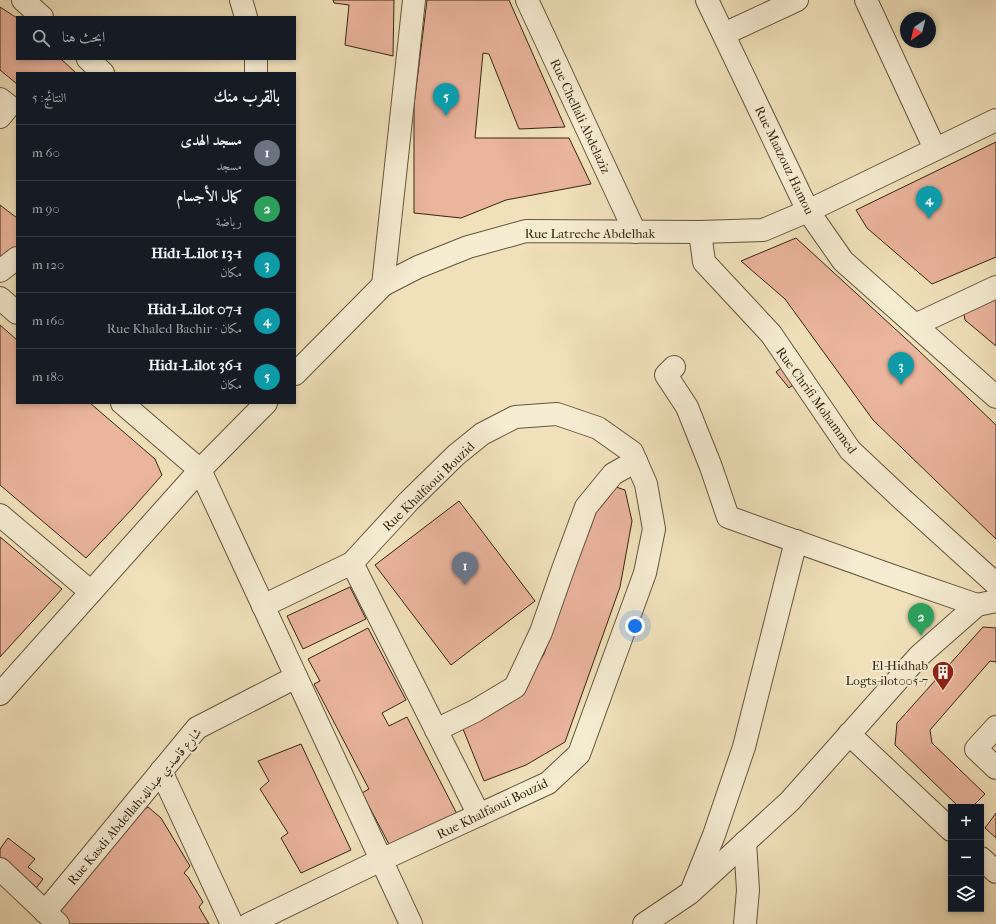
<!DOCTYPE html>
<html lang="ar">
<head>
<meta charset="utf-8">
<style>
	body { margin:0; font-family:"IM FELL French Canon",Amiri,serif; background:#242831; color:#f1f3f6; direction:rtl }
	.controls { position:absolute; right:12px; bottom:12px; display:grid; overflow:hidden; border-radius:0px; box-shadow:0 2px 6px #0003 }
	.controls button { width:36px; height:36px; display:grid; place-items:center; padding:0; border:0; border-bottom:1px solid #363941; background:#171b24; color:#f1f3f6; font:20px sans-serif }
	.compass { position:absolute; left:900px; top:12px; width:36px; height:36px; border-radius:50%; background:#171b24; box-shadow:0 2px 6px #0003; rotate:215deg }
	.you { position:absolute; left:635px; top:626px; width:14px; height:14px; margin:-10px; border:3px solid #fff; border-radius:50%; background:#1a73e8; box-shadow:0 0 0 6px #1a73e833 }
	.badge { display:grid; place-items:center; width:26px; height:26px; border-radius:50%; background:#db2777; color:#fff; font-size:13px; font-weight:700 }
	.pin { position:absolute; translate:-50% -33px; filter:drop-shadow(0 1px 2px #0008) }
	.pin::after { content:''; position:absolute; top:21px; width:14px; height:12px; background:inherit; clip-path:polygon(0 0,100% 0,50% 100%) }
	.list { margin:0; padding:0; list-style:none }
	h2 { display:flex; justify-content:space-between; align-items:center; height:52px; margin:0; padding:0 16px; font-size:17px }
	h2 small { font-size:13px; font-weight:400; color:#9ea1a6 }
	.list li { display:grid; grid-template-columns:26px 1fr auto; gap:12px; align-items:center; box-sizing:border-box; height:56px; padding:0 16px; border-top:1px solid #363941 }
	.list b { display:block; font-size:15px; white-space:nowrap }
	.list p { margin:0; font-size:13px; white-space:nowrap; color:#9ea1a6 }
	.list em { font-size:13px; font-style:normal; color:#9ea1a6 }
	.icon { flex:none; width:22px; height:22px; fill:none; stroke:currentColor; stroke-width:2; stroke-linecap:round; stroke-linejoin:round }
	.map { position:relative; flex:none; width:996px; height:924px; overflow:hidden; direction:ltr }
	.search { position:absolute; background:#171b24; box-shadow:0 2px 6px #0003; left:16px; top:16px; width:280px; height:44px; display:flex; align-items:center; gap:10px; box-sizing:border-box; padding:0 14px; border-radius:0px; color:#9ea1a6; font-size:15px }
	.panel { position:absolute; background:#171b24; box-shadow:0 2px 6px #0003; left:16px; top:72px; width:280px; height:332px; border-radius:0px; direction:rtl }
	.map>svg:first-child { display:block }
	.building { fill:#eab49d; stroke:#342613 }
	.lines { fill:none; stroke-linecap:round; stroke-linejoin:round }
	.minor-casing { stroke:#63553d; stroke-width:24 }
	.minor { stroke:#f5ecd2; stroke-width:22 }
	.labels { text-anchor:middle; stroke-width:4; stroke-linejoin:round; paint-order:stroke }
	.street-label { font-size:13px; fill:#342613; stroke:#f5ecd2 }
	.poi-label { font-size:13px; fill:#342613; stroke:#f5ecd2; text-anchor:end }
</style>
</head>
<body>
<div class="map">
<svg width="996" height="924" viewBox="0 0 996 924">
	<rect width="100%" height="100%" fill="#f0e1ba"/>
	<filter id="stains"><feTurbulence type="fractalNoise" baseFrequency=".005" numOctaves="4"/><feColorMatrix values="0 0 0 0 .2 0 0 0 0 .09 0 0 0 0 .02 0 0 0 .5 -.17"/></filter>
	<radialGradient id="worn" r=".72"><stop offset=".6" stop-color="#630" stop-opacity="0"/><stop offset="1" stop-color="#630" stop-opacity=".3"/></radialGradient>
	<!-- building -->
	<g class="building">
		<path d="M333 0H394L393 56 345 45 349 5 334 3Z"/>
		<path d="M427 0H509L565 127 519 129 489 54 483 53 475 138H569L591 184 506 200 461 218 414 213V105Z"/>
		<path d="M0 7 17 18V59H61L76 73H17V84L0 70Z"/>
		<path d="M996 142V257L932 284 867 228 856 210Z"/>
		<path d="M0 205 17 218V248L0 260Z"/>
		<path d="M796 238 917 349 996 425V539L873 420 785 299 741 261Z"/>
		<path d="M996 293V346L965 320 963 309Z"/>
		<path d="M0 325 17 340V403H90L155 459 162 475 133 508 86 558 0 485Z"/>
		<path d="M782 367 796 383 789 388 776 372Z"/>
		<path d="M613 486 625 490 632 521 620 587 565 742 526 765 484 781 461 724 516 699 544 654 596 502Z"/>
		<path d="M459 501 535 601 451 665 375 565Z"/>
		<path d="M0 537 62 589 0 657Z"/>
		<path d="M350 587 366 619 303 649 287 616Z"/>
		<path d="M983 627 996 628V662L990 661 930 730 932 743 985 794 972 807H959L895 745 897 723Z"/>
		<path d="M368 628 406 700 382 713 389 726 407 717 457 814 391 848 362 793 369 789 314 684 320 681 308 659Z"/>
		<path d="M301 744 351 850 301 873 281 838 288 833 260 789 269 781 258 761Z"/>
		<path d="M148 807 161 818 190 866 184 873 188 877 203 902 199 907 209 924H67L51 910 138 814Z"/>
		<path d="M996 813V838L985 828Z"/>
		<path d="M8 838 35 859 28 867 43 879 34 891 0 865V849Z"/>
	</g>
	<g class="lines">
		<!-- minor casing -->
		<g class="minor-casing">
			<g id="minor">
				<path d="M23 0 42 17"/>
				<path d="M241 0 246 17"/>
				<path d="M527 0 635 232"/>
				<path d="M707 0 808 211 843 261 996 397"/>
				<path d="M866 0 935 149"/>
				<path d="M724 34 797 0"/>
				<path d="M88 59 103 73"/>
				<path d="M256 59V73"/>
				<path d="M0 99 9 106 0 117"/>
				<path d="M700 232 704 262 771 334 850 450 901 498 996 584"/>
				<path d="M0 271 17 258"/>
				<path d="M383 285 414 0"/>
				<path d="M0 298 17 313"/>
				<path d="M915 325 996 287"/>
				<path d="M674 367 666 375 687 407 711 467 728 517 893 576 977 605"/>
				<path d="M295 374 383 285 418 267 468 247 526 231 700 232 763 230 808 211 996 120"/>
				<path d="M122 403 200 470 411 924"/>
				<path d="M0 515 91 592"/>
				<path d="M352 563 479 815"/>
				<path d="M0 694 200 470 266 403"/>
				<path d="M996 727 976 749 996 768"/>
				<path d="M436 730 475 711 515 687 541 632 562 572 586 507 613 474 636 461"/>
				<path d="M849 734 951 830"/>
				<path d="M161 771 232 924"/>
				<path d="M981 858 996 872"/>
				<path d="M0 869 58 924"/>
				<path d="M693 887 714 835 744 747 796 541"/>
				<path d="M45 912 197 728 296 677"/>
				<path d="M249 924 381 860 548 783 579 754 645 573 654 529 646 484 632 452 598 428 557 414 515 417 482 434 456 455 409 501 352 563 263 606"/>
				<path d="M644 924 690 893 790 801 919 656 977 605 996 601"/>
				<path d="M745 924 748 890 745 842"/>
			</g>
		</g>
		<!-- minor -->
		<use href="#minor" class="minor"/>
	</g>
	<!-- icons -->
	<defs>
		<g id="building-pin" transform="scale(1.15)"><path d="M0 17L-7.5 6A9.5 9.5 0 1 1 7.5 6Z" fill="#8f2418" stroke="#f5ecd2"/><path d="M-4-6H4V6H1V3H-1V6H-4ZM-2.5-4.3h1.7v1.8h-1.7ZM.8-4.3h1.7v1.8H.8ZM-2.5-1h1.7V.8h-1.7ZM.8-1h1.7V.8H.8Z" fill="#fff"/></g>
	</defs>
	<g fill-rule="evenodd">
		<use href="#building-pin" x="943" y="672"/>
	</g>
	<g class="labels">
		<!-- street labels -->
		<g class="street-label">
			<text transform="translate(581 116) rotate(65)" y="5">Rue Chellali Abdelaziz</text>
			<text transform="translate(785 160) rotate(64)" y="5">Rue Maazouz Hamou</text>
			<text x="590" y="238">Rue Latreche Abdelhak</text>
			<text transform="translate(817 400) rotate(54)" y="5">Rue Chrifi Mohammed</text>
			<text transform="translate(428 486) rotate(-44)" y="5">Rue Khalfaoui Bouzid</text>
			<text transform="translate(134 806) rotate(-50)" y="5">Rue Kasdi Abdellah;شارع قاصدي عبدالله</text>
			<text transform="translate(492 808) rotate(-26)" y="5">Rue Khalfaoui Bouzid</text>
		</g>
		<!-- poi labels -->
		<g class="poi-label">
			<text x="928" y="670">El-Hidhab<tspan x="928" dy="15">Logts-ilot005-7</tspan></text>
		</g>
	</g>
	<rect width="100%" height="100%" filter="url(#stains)"/>
	<rect width="100%" height="100%" fill="url(#worn)"/>
</svg>
<div class="controls">
<button>+</button>
<button>−</button>
<button><svg class="icon" aria-label="layers" viewBox="0 0 24 24"><path d="M12 4l9 5-9 5-9-5zM3 14l9 5 9-5"/></svg></button>
</div>
<svg class="compass" viewBox="-18 -18 36 36"><path d="M0-13l5 13h-10z" fill="#e53935"/><path d="M0 13l5-13h-10z" fill="#9ea1a6"/></svg>
<div class="you"></div>
<div class="pin badge" style="left:465px;top:585px;background:#6b7280">1</div>
<div class="pin badge" style="left:921px;top:636px;background:#2e9e5b">2</div>
<div class="pin badge" style="left:901px;top:385px;background:#0f9aa8">3</div>
<div class="pin badge" style="left:929px;top:219px;background:#0f9aa8">4</div>
<div class="pin badge" style="left:446px;top:116px;background:#0f9aa8">5</div>
<div class="search"><svg class="icon" aria-label="search" viewBox="0 0 24 24"><circle cx="10" cy="10" r="6"/><path d="M15 15l6 6"/></svg>ابحث هنا</div>
<section class="panel">
<h2>بالقرب منك<small>النتائج: 5</small></h2>
<ul class="list">
<li><span class="badge" style="background:#6b7280">1</span><div><b>مسجد الهدى</b><p>مسجد</p></div><em>60 m</em></li>
<li><span class="badge" style="background:#2e9e5b">2</span><div><b>كمال الأجسام</b><p>رياضة</p></div><em>90 m</em></li>
<li><span class="badge" style="background:#0f9aa8">3</span><div><b>Hid1-L.ilot 13-1</b><p>مكان</p></div><em>120 m</em></li>
<li><span class="badge" style="background:#0f9aa8">4</span><div><b>Hid1-L.ilot 07-1</b><p>مكان · Rue Khaled Bachir</p></div><em>160 m</em></li>
<li><span class="badge" style="background:#0f9aa8">5</span><div><b>Hid1-L.ilot 36-1</b><p>مكان</p></div><em>180 m</em></li>
</ul>
</section>
</div>
</body>
</html>
